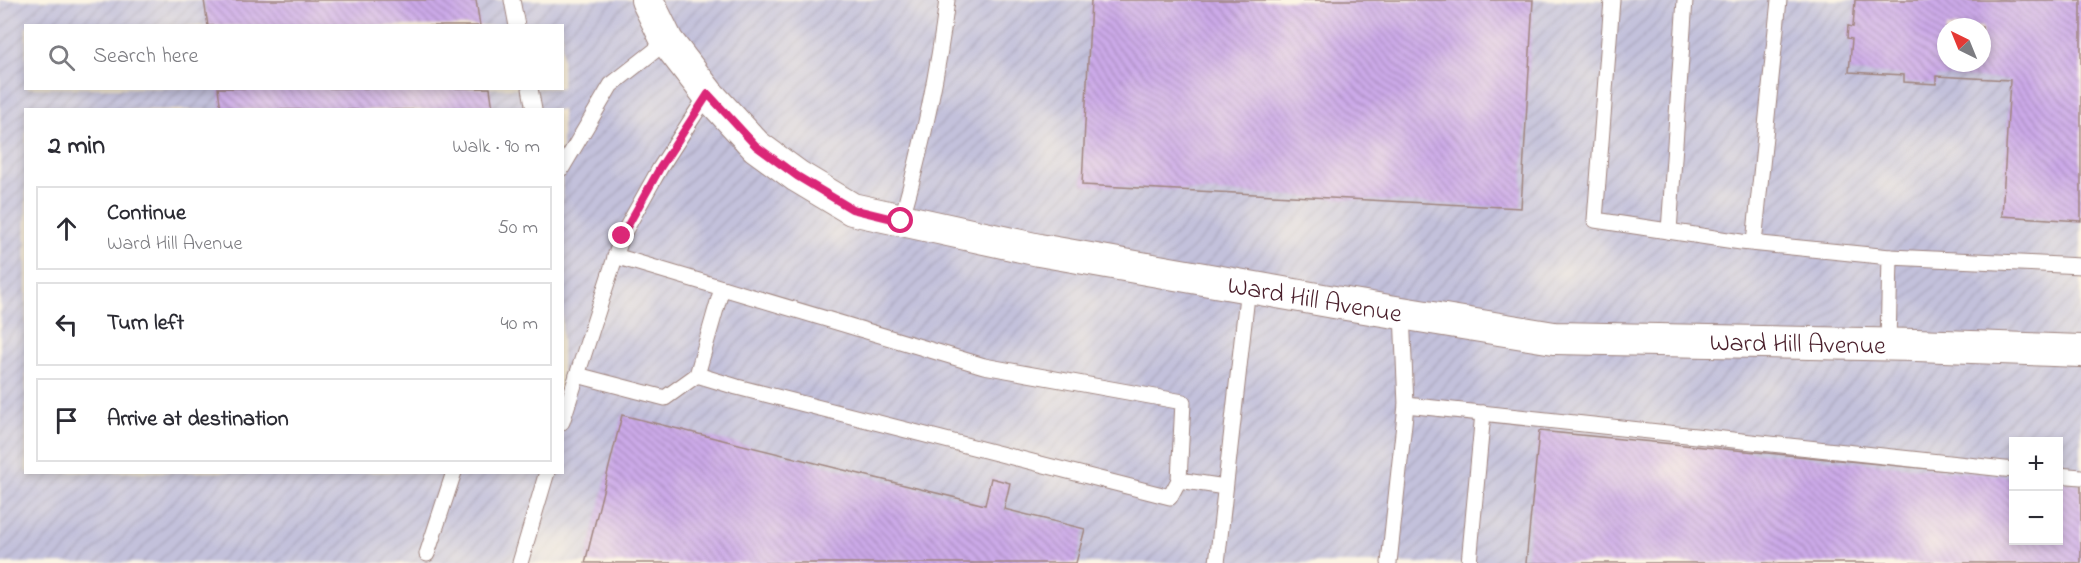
<!DOCTYPE html>
<html lang="en">
<head>
<meta charset="utf-8">
<style>
	body { margin:0; font-family:"Indie Flower",sans-serif; background:#f7f7f7; color:#2b2b33 }
	.controls { position:absolute; right:18px; bottom:18px; display:grid; overflow:hidden; border-radius:0px; box-shadow:0 3px 9px #0003 }
	.controls button { width:54px; height:54px; display:grid; place-items:center; padding:0; border:0; border-bottom:2px solid #e1e1e2; background:#fff; color:#2b2b33; font:30px sans-serif }
	.compass { position:absolute; left:1937px; top:18px; width:54px; height:54px; border-radius:50%; background:#fff; box-shadow:0 3px 9px #0003; rotate:317deg }
	.stop { position:absolute; width:18px; height:18px; margin:-14px; border:4px solid #db2777; border-radius:50%; background:#fff }
	.stop.end { background:#db2777; border-color:#fff; box-shadow:0 2px 6px #0008 }
	.list { margin:0; padding:0; list-style:none }
	h2 { display:flex; justify-content:space-between; align-items:center; height:78px; margin:0; padding:0 24px; font-size:26px }
	h2 small { font-size:20px; font-weight:400; color:#7c7c81 }
	.list li { display:grid; grid-template-columns:39px 1fr auto; gap:18px; align-items:center; box-sizing:border-box; height:84px; margin:0 12px 12px; padding:0 12px; border:2px solid #e1e1e2; border-radius:0px }
	.list b { display:block; font-size:22px; white-space:nowrap }
	.list p { margin:0; font-size:20px; white-space:nowrap; color:#7c7c81 }
	.list em { font-size:20px; font-style:normal; color:#7c7c81 }
	.icon { flex:none; width:33px; height:33px; fill:none; stroke:currentColor; stroke-width:2; stroke-linecap:round; stroke-linejoin:round }
	.map { position:relative; flex:none; width:2081px; height:563px; overflow:hidden }
	.search { position:absolute; background:#fff; box-shadow:0 3px 9px #0003; left:24px; top:24px; width:540px; height:66px; display:flex; align-items:center; gap:15px; box-sizing:border-box; padding:0 21px; border-radius:0px; color:#7c7c81; font-size:22px }
	.panel { position:absolute; background:#fff; box-shadow:0 3px 9px #0003; left:24px; top:108px; width:540px; height:366px; border-radius:0px }
	.map>svg:first-child { display:block }
	.industrial { fill:url(#industrial-furrows); fill-rule:evenodd }
	.building { fill:url(#building-back-hatch); fill-rule:evenodd }
	.lines { fill:none; stroke-linecap:round; stroke-linejoin:round }
	.lane-casing { stroke:#a0857f; stroke-width:17 }
	.street-casing { stroke:#a0857f; stroke-width:34 }
	.lane { stroke:#fff; stroke-width:15 }
	.street { stroke:#fff; stroke-width:32 }
	.route { stroke:#db2777; stroke-width:8 }
	.labels { text-anchor:middle; stroke-width:6; stroke-linejoin:round; paint-order:stroke }
	.street-label { font-size:26px; fill:#4a1f2b; stroke:#fcf5e5 }
</style>
</head>
<body>
<div class="map">
<svg width="2081" height="563" viewBox="0 0 2081 563">
	<defs>
		<pattern id="industrial-furrows" width="10" height="10" patternUnits="userSpaceOnUse" patternTransform="scale(1.5)"><rect width="10" height="10" fill="#c3c1db"/><path d="M-1 1l2-2M0 10L10 0M9 11l2-2" fill="none" stroke="#a9a5bc"/></pattern>
		<pattern id="building-back-hatch" width="6" height="6" patternUnits="userSpaceOnUse" patternTransform="scale(1.5)"><rect width="6" height="6" fill="#ccaae9"/><path d="M-1 5l2 2M0 0l6 6M5-1l2 2" fill="none" stroke="#a88abd"/></pattern>
	</defs>
	<rect width="100%" height="100%" fill="#fcf5e5"/>
	<filter id="ink" filterUnits="userSpaceOnUse"><feTurbulence type="fractalNoise" baseFrequency=".0167" numOctaves="2"/><feDisplacementMap in="SourceGraphic" scale="12" xChannelSelector="R" yChannelSelector="G"/><feConvolveMatrix kernelMatrix="1 2 1 2 8 2 1 2 1" color-interpolation-filters="sRGB"/></filter>
	<filter id="wash" filterUnits="userSpaceOnUse"><feTurbulence type="fractalNoise" baseFrequency=".008" numOctaves="4" result="noise"/><feDisplacementMap in="SourceGraphic" scale="24" xChannelSelector="R" yChannelSelector="G"/><feGaussianBlur stdDeviation="1.35" result="paint"/><feColorMatrix in="noise" values="0 0 0 0 0 0 0 0 0 0 0 0 0 0 0 0 0 1.4 0 .05"/><feComposite in="paint" operator="in"/></filter>
	<g filter="url(#wash)">
		<rect width="100%" height="100%" fill="#f7ebd3"/>
		<!-- industrial -->
		<path class="industrial" d="M0 0H2081V563H0ZM26 26H562V88H26ZM1946 27H1982V63H1946ZM26 110H562V472H26ZM2014 442H2058V540H2014Z"/>
		<g id="blocks">
			<!-- building -->
			<g class="building">
				<path d="M204 0H476L480 26H208Z"/>
				<path d="M1091 0H1533L1521 208 1082 185Z"/>
				<path d="M1855 0H2081V221L2002 216 2010 80 1936 76V84L1904 82V75L1849 72 1852 39 1847 38 1848 26 1853 27ZM1946 27H1982V63H1946Z"/>
				<path d="M218 88H490L493 110H221Z"/>
				<path d="M622 415 985 505 991 478 1010 483 1004 509 1085 529 1076 563H585Z"/>
				<path d="M1539 431 2014 477V540H2058V482L2081 484V563H1526Z"/>
			</g>
		</g>
	</g>
	<g filter="url(#ink)">
		<use href="#blocks" fill-opacity="0" stroke="#a0857f" stroke-width="1.5"/>
		<g class="lines">
			<!-- lane casing -->
			<g class="lane-casing">
				<g id="lane">
					<path d="M512 0 517 26"/>
					<path d="M1612 0 1595 220 1741 242 1890 257 1888 344"/>
					<path d="M530 88 534 110"/>
					<path d="M562 168 611 85 667 41"/>
					<path d="M901 221C922 148 938 75 947 0"/>
					<path d="M1669 231 1685 0"/>
					<path d="M1754 243 1779 0"/>
					<path d="M615 256 984 366 1183 402 1179 480 1225 487"/>
					<path d="M1890 257 2081 266"/>
					<path d="M577 375 665 398 697 375 737 387 1170 497 1179 480"/>
					<path d="M697 375 722 288"/>
					<path d="M1406 405 2014 470"/>
					<path d="M562 422 622 236 660 168 708 94"/>
					<path d="M2058 475 2081 477"/>
					<path d="M427 554 454 472"/>
					<path d="M520 563 547 472"/>
					<path d="M1217 563 1248 287"/>
					<path d="M1389 563 1406 405 1402 313"/>
					<path d="M1469 563 1483 413"/>
				</g>
			</g>
			<!-- street casing -->
			<g class="street-casing">
				<g id="street">
					<path id="s1" d="M647 0 667 41 708 94 756 146 797 176 852 209 1039 250 1334 302 1554 338 1916 345 2081 351"/>
				</g>
			</g>
			<!-- lane -->
			<use href="#lane" class="lane"/>
			<!-- street -->
			<use href="#street" class="street"/>
		</g>
	</g>
	<g class="lines" filter="url(#ink)">
		<!-- route -->
		<path class="route" d="M622 236 660 168 708 94 756 146 797 176 852 209 901 221"/>
	</g>
	<g class="labels">
		<!-- street labels -->
		<g class="street-label">
			<text dy="9" stroke="none"><textPath href="#s1" startOffset="770">Ward Hill Avenue</textPath></text>
			<text dy="9" stroke="none"><textPath href="#s1" startOffset="1256">Ward Hill Avenue</textPath></text>
		</g>
	</g>
</svg>
<div class="controls">
<button>+</button>
<button>−</button>
</div>
<svg class="compass" viewBox="-18 -18 36 36"><path d="M0-13l5 13h-10z" fill="#e53935"/><path d="M0 13l5-13h-10z" fill="#7c7c81"/></svg>
<div class="stop" style="left:901px;top:221px"></div>
<div class="stop end" style="left:622px;top:236px"></div>
<div class="search"><svg class="icon" aria-label="search" viewBox="0 0 24 24"><circle cx="10" cy="10" r="6"/><path d="M15 15l6 6"/></svg>Search here</div>
<section class="panel">
<h2>2 min<small>Walk · 90 m</small></h2>
<ul class="list">
<li><svg class="icon" aria-label="ahead" viewBox="0 0 24 24"><path d="M12 20V5M6 11l6-6 6 6"/></svg><div><b>Continue</b><p>Ward Hill Avenue</p></div><em>50 m</em></li>
<li><svg class="icon" aria-label="left" viewBox="0 0 24 24"><path d="M17 20v-9H6M10 6l-5 5 5 5"/></svg><div><b>Turn left</b></div><em>40 m</em></li>
<li><svg class="icon" aria-label="arrive" viewBox="0 0 24 24"><path d="M6 21V4h12l-3 4 3 4H6"/></svg><div><b>Arrive at destination</b></div></li>
</ul>
</section>
</div>
</body>
</html>
